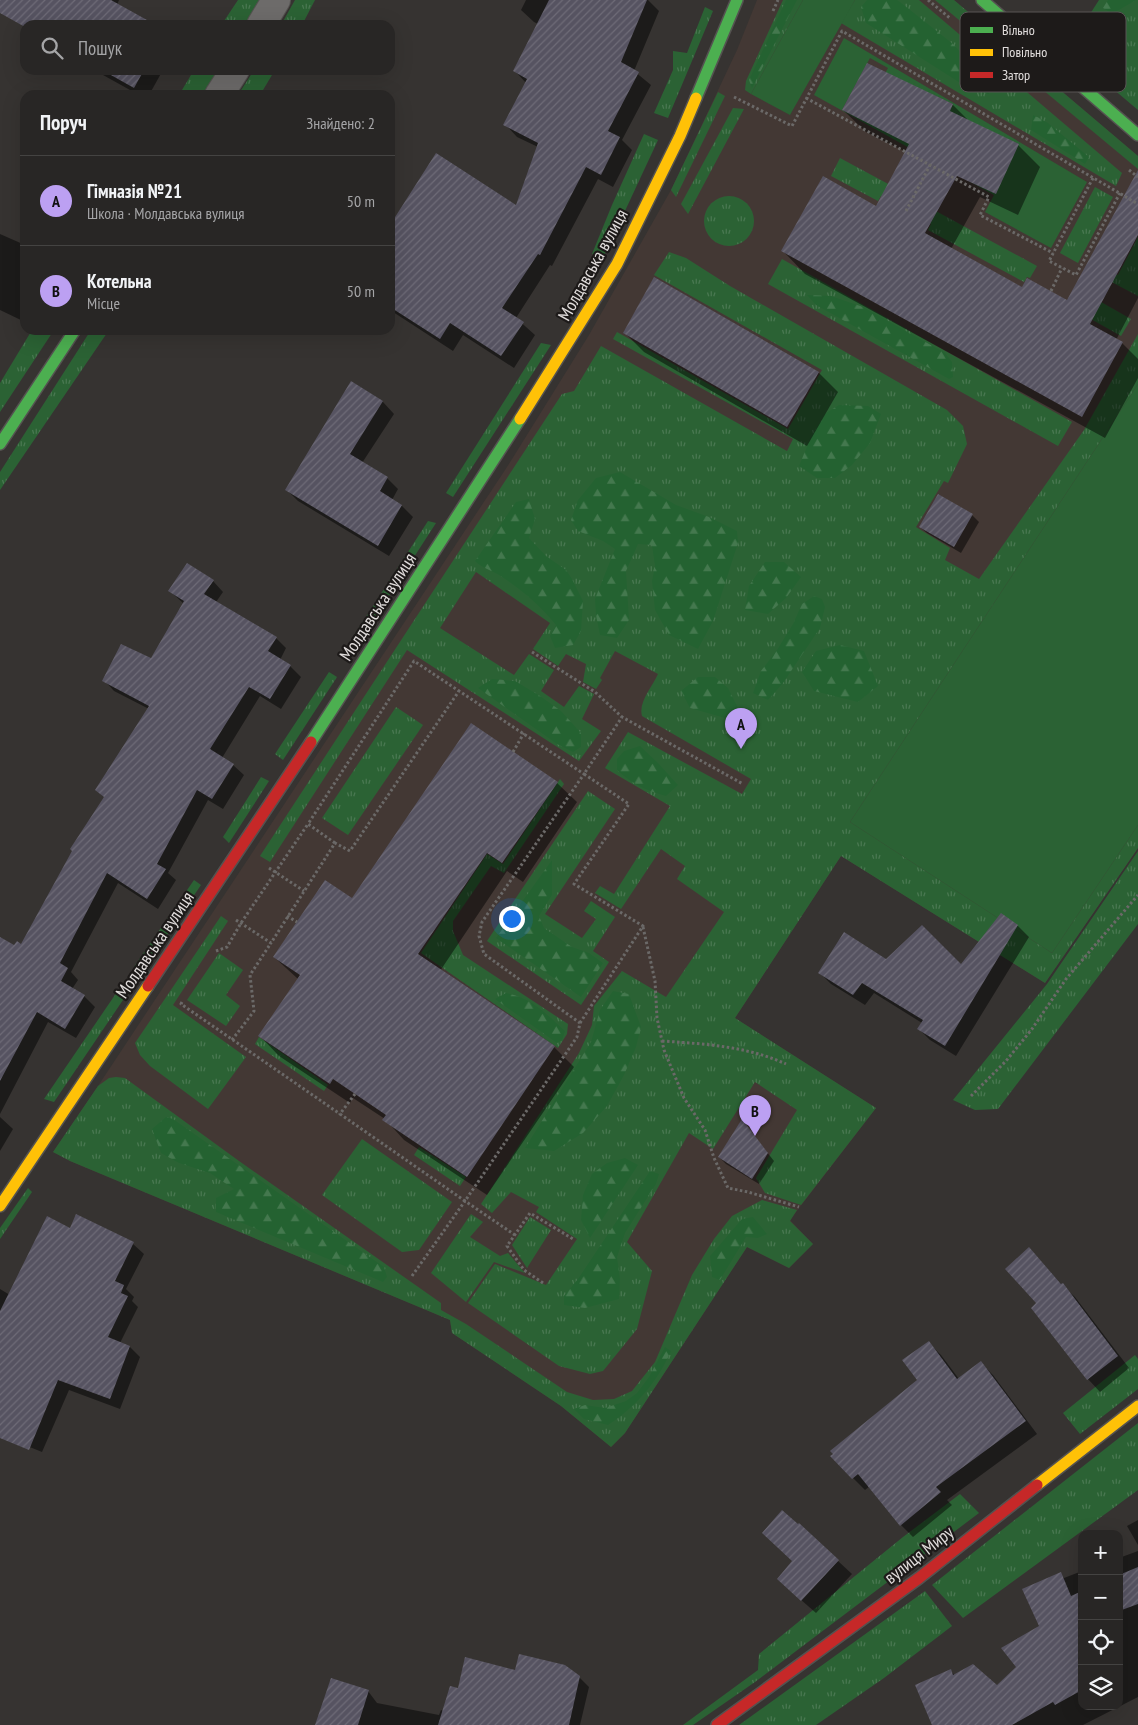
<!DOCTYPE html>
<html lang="uk">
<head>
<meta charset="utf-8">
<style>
	body { margin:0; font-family:"PT Sans Narrow",sans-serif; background:#343232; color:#f1f3f6 }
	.controls { position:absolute; right:15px; bottom:15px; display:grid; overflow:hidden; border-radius:10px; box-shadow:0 5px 20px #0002 }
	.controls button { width:45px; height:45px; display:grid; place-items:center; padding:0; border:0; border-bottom:1px solid #444342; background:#282625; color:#f1f3f6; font:25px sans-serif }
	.you { position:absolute; left:511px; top:918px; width:18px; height:18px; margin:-12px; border:4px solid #fff; border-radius:50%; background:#1a73e8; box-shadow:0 0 0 8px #1a73e833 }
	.badge { display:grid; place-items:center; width:32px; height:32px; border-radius:50%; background:#bca0f2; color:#111; font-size:16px; font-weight:700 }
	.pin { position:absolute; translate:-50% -41px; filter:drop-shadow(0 1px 2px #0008) }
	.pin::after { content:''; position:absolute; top:26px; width:18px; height:15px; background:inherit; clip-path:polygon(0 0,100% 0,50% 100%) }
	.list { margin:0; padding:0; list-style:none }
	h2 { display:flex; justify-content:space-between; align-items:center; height:65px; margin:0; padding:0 20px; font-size:21px }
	h2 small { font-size:16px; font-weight:400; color:#a5a5a7 }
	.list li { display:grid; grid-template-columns:32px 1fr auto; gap:15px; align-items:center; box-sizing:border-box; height:90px; padding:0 20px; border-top:1px solid #444342 }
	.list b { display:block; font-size:19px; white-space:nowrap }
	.list p { margin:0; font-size:16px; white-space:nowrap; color:#a5a5a7 }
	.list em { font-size:16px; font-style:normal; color:#a5a5a7 }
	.icon { flex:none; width:28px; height:28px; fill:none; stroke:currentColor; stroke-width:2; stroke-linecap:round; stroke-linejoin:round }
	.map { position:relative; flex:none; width:1138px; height:1725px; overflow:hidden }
	.search { position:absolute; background:#282625; box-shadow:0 5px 20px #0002; left:20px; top:20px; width:375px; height:55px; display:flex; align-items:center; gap:12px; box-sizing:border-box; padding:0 18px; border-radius:15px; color:#a5a5a7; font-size:19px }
	.panel { position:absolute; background:#282625; box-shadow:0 5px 20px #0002; left:20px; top:90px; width:375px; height:245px; border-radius:15px }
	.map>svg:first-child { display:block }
	.built { fill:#433834 }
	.grass { fill:url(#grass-tufts) }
	.forest { fill:url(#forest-firs) }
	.green { fill:#2b6234; fill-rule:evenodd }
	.shadow { fill:#0007 }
	.building { fill:url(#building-hatch) }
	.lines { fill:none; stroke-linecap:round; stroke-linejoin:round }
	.street-casing { stroke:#545250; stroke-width:30 }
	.fast-casing { stroke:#545250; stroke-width:14 }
	.slow-casing { stroke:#545250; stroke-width:14 }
	.jam-casing { stroke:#545250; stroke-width:14 }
	.path { stroke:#6b6968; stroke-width:3; stroke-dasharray:2.5 2.5; stroke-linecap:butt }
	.street { stroke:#6d6b6a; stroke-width:28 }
	.fast { stroke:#4caf50; stroke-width:11 }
	.slow { stroke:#ffc107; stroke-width:11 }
	.jam { stroke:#c62828; stroke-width:11 }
	.labels { text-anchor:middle; stroke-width:4.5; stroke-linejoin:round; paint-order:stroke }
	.street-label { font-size:18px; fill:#e1dddc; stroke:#1d1a19 }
	.key { fill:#1d1a19; stroke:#585454; stroke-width:1 }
	.key-label { font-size:14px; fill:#e1dddc }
</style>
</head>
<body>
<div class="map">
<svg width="1138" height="1725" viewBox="0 0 1138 1725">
	<defs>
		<pattern id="grass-tufts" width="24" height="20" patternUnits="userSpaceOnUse" patternTransform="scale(1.25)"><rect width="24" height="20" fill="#2b6234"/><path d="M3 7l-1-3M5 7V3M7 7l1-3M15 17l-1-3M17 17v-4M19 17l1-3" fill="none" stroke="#497851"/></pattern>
		<pattern id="forest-firs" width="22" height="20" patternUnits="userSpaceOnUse" patternTransform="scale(1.25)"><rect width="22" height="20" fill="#246231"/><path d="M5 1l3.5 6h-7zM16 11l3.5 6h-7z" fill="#44784e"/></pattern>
		<pattern id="building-hatch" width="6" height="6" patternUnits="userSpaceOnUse" patternTransform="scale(1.25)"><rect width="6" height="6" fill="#565361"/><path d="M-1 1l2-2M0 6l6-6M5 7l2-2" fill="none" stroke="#6e6b77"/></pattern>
	</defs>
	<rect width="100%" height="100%" fill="#363331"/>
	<!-- built -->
	<path class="built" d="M757 0H954L1138 156V848L1045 983 841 856 735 1018 876 1108 790 1220 813 1244 789 1268 747 1247 625 1433 611 1447 561 1406 452 1333 450 1320 70 1161 53 1152 98 1086 507 467 589 335 671 190 737 50Z"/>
	<!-- grass -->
	<g class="grass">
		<path d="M238 0H260L245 25 222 24Z"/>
		<path d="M295 0H315L302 25H281Z"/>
		<path d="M783 0H803L751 94 745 90 746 81Z"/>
		<path d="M855 0H919L1122 173 1116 186 841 23Z"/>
		<path d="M935 0H954L1138 156V169Z"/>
		<path d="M1099 0H1138V110L1067 50Z"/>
		<path d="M705 7 713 11 668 118 654 113 673 70V51L687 53Z"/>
		<path d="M194 70H218L202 95H179Z"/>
		<path d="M254 70H275L260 95H238Z"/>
		<path d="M718 92 725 96 676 197 671 190Z"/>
		<path d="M733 108 744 109 688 214 681 204Z"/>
		<path d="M644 134 658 140 604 256 592 254 612 205Z"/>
		<path d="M840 158 892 186 886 198 881 196 878 201 831 176Z"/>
		<path d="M1095 187 1113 197 1078 263 1060 253Z"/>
		<circle cx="729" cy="221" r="25"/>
		<path d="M934 210 1037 266 1030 278 1027 277 1024 282 928 230 931 224 927 222Z"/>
		<path d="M1138 237V296L1087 269 1091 261 1118 275Z"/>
		<path d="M669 252 686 258 730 286 947 410 963 426 967 444 948 483 944 481 916 527 950 548 945 560 979 579 1084 430 1138 334V384L850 822 1052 953 1138 825V848L1045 983 841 856 735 1018 876 1108 801 1205 765 1193 756 1178 797 1110 755 1082 713 1149 689 1133 627 1242 652 1271 637 1329 603 1371 590 1374 559 1366 468 1303 495 1264 546 1285 577 1239 536 1212 539 1207 511 1192 492 1213 481 1204 579 1053 592 1025 594 1006 622 971 666 997 724 912 677 879 685 866 661 849 621 909 595 893 600 886 614 894 670 806 605 768 628 732 742 794 751 779 642 716C638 702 653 686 658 674L615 651 600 678 602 680 596 689 583 682 586 664 566 654 558 666 533 649 550 623 476 572 440 628 514 675 529 654 554 670 541 691 564 707 579 686 594 694 582 719 601 731 579 761 407 650 270 862 260 856 562 394 574 391 601 346 787 451 793 439 613 339 617 332 788 429 822 370 654 275Z"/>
		<path d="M782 259 1072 422 1058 446 768 284Z"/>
		<path d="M1080 290 1131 319 1121 336 1075 310Z"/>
		<path d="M32 330H54L0 412V383Z"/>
		<path d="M91 330H109L0 490V472Z"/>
		<path d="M541 343 551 345 453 497 446 493Z"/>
		<path d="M428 521 436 523 361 639 355 634Z"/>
		<path d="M329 672 337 677 283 760 275 754Z"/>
		<path d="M396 707 423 725 348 835 322 818Z"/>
		<path d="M261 777 269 781 229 843 223 837Z"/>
		<path d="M560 779 564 784 504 873 491 866 453 921V931L463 955 568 1024 567 1034 558 1048 421 953 487 854 503 864Z"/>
		<path d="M588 791 615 809 545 914 582 938 596 919 584 911 591 901 615 917 593 951 609 962 581 1005 487 941Z"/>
		<path d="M1138 851V924L998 1109 975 1110 953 1100 1047 984Z"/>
		<path d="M194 880 201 885 142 972 134 967Z"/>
		<path d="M221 916 228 921 173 1005 246 1057 208 1109 150 1066 140 1055 135 1043Z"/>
		<path d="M219 953 243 970 226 995 240 1006 226 1026 187 1000Z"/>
		<path d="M117 992 125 997 54 1102 44 1099Z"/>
		<path d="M259 1037 328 1085 324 1091 255 1044Z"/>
		<path d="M116 1077 125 1078 239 1161 441 1303V1310L466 1324 567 1392 593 1400 614 1399 632 1391 655 1362 692 1275 714 1239 732 1216 762 1200 797 1210 790 1221 813 1244 789 1268 747 1247 625 1433 611 1447 561 1406 452 1333 450 1320 70 1161 53 1152 98 1086 109 1078Z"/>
		<path d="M362 1139 452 1202 419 1250 402 1252 322 1195Z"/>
		<path d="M419 1147 466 1177 460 1186 414 1155Z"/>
		<path d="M28 1188 32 1192 0 1239V1228Z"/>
		<path d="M471 1214 483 1222 470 1237 500 1256 508 1253 525 1273 494 1262 466 1302 431 1273Z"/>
		<path d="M530 1217 551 1230 527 1268 512 1245Z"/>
		<path d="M1135 1355 1138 1359V1389L1080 1434 1063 1413Z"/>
		<path d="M1138 1423V1490L963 1618 932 1585Z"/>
		<path d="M960 1494 979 1513 755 1682 693 1725H683L758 1670 759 1654 903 1537Z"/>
		<path d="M925 1591 952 1626 884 1678 816 1725H739Z"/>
	</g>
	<!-- forest -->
	<g class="forest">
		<path d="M786 0H797L752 88 749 80Z"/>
		<path d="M867 0H897L900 2 953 44 982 75 989 94 965 86 866 23 861 7Z"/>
		<path d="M1108 0H1136L1119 10 1111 13 1103 8Z"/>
		<path d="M1033 115 1048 123 1089 157 1085 164 1031 130Z"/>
		<path d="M807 295 831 296 863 307 945 353 952 362 953 377 949 379 816 305Z"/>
		<path d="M839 405 868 406 881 414 870 443 852 465 835 478H817L799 466 811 437 826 413Z"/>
		<path d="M620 472 676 505 709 517 737 531 738 543 713 621 698 649 669 635 655 610 652 581 655 566 652 545 638 544 626 571 629 620 617 638 600 635 596 615 595 599 615 549 603 541 578 531 571 520 578 500 596 478Z"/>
		<path d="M529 499 535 519 529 538 546 556 566 570 572 579 583 601 581 631 573 645 555 648 550 636 556 625C541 606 520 588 499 575 491 570 482 568 475 561L516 502Z"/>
		<path d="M765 562H784L801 577 786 598 768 614 745 610 749 586Z"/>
		<path d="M814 596 822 599 825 607 820 628 783 683 768 700 753 693 761 671 777 650 793 624 802 604Z"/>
		<path d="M840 645 864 651 878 686 858 702 814 691 802 672 816 651Z"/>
		<path d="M698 677H715L728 688 739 710 725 718 690 708 681 691Z"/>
		<path d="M492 679 515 681 540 696 561 711 581 733V747L573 752 557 744 478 688Z"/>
		<path d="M640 746 658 763 678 785 666 796C647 791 632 784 617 770V759L624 751Z"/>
		<path d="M552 860V895L539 916 544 928 572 947 589 953 603 963 581 997 496 938Z"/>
		<path d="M613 991 629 994 641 1027 636 1047 624 1075 607 1106 583 1133 554 1151 525 1148 591 1042 600 1010Z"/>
		<path d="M506 993C533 998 546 1014 565 1031L562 1040 557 1043 495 999Z"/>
		<path d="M166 1117 173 1119 384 1267 387 1277 383 1282 216 1212V1198L234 1189 210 1173 179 1163 161 1153 152 1129Z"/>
		<path d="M625 1158 638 1165 590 1238 581 1220 583 1195 592 1174 607 1163Z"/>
		<path d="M650 1171 659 1174 656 1184 625 1233 617 1257 620 1279 619 1299 585 1308 564 1305V1296L578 1279Z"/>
		<path d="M753 1217 767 1234 758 1238 746 1237 720 1280 712 1277 710 1256 742 1219Z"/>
		<path d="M665 1347 671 1351C658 1381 636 1407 608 1425L584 1419 574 1409 585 1405 605 1408 626 1401 637 1393 649 1377Z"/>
	</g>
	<!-- green -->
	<g class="green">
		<path d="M803 0H855L790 115 751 94Z"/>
		<path d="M844 38 1087 182 1051 248 985 212 994 195 814 95ZM870 58 888 68 860 119 842 110ZM933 95 953 104 929 156Z"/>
		<path d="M1138 384V825L1052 953 850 822Z"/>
	</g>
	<!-- shadow -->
	<g class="shadow">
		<path d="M0 0H119L117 5 153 25H26L0 5Z"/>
		<path d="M526 0H648L659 11 634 71 651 85 622 140 632 150 613 187 598 179 552 266 550 265 516 318 535 335 514 368 463 335 453 351 390 310V227L517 207 538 147 517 137 505 124 526 83 515 71 538 24 534 22 521 10Z"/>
		<path d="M867 65 953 105 969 121 1018 145 1040 167 1018 215 980 197 951 249 1023 288 1067 302 1138 209V298L1116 340 1122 343 1138 359V378L1105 438 805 274 783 251 876 208 906 152 866 132 843 110Z"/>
		<path d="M94 70H163L149 95H139Z"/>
		<path d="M0 234 25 245V322L0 310Z"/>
		<path d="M654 279 819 373 838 392 807 446 644 352 624 332Z"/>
		<path d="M352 382 383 402 394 414 362 463 387 478 398 489 392 500 402 506 413 517 389 556 298 501 286 489Z"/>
		<path d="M939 496 972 515 979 522 961 553 927 533 920 527Z"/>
		<path d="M213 581 223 592 216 602 276 638 286 648 280 660 290 666 301 677 281 709 260 696 222 758 233 765 244 775 223 809 208 800 168 873 176 880 158 909 118 883 71 972 78 980 72 989 84 996 95 1007 76 1038 48 1022 0 1114V938L15 947 22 946 105 798 97 790 149 709 114 691 104 680 151 659 184 604 170 591Z"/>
		<path d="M557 783 577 802 523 882 507 871 440 971 554 1047 574 1067 487 1195 404 1140 385 1119 353 1098 350 1103 279 1056 260 1036 298 979 274 957 352 900Z"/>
		<path d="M1001 915 1018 926 1029 937 956 1056 930 1040 919 1029 922 1023 874 993 865 1005 831 984 820 973 887 961 961 966Z"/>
		<path d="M0 1117 13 1129 0 1151Z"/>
		<path d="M742 1121 774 1161 759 1184 726 1164 719 1157Z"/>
		<path d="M70 1229 133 1244 144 1254 126 1289 134 1297 132 1301 138 1307 120 1343 130 1347 140 1357 120 1409 69 1390 42 1452 0 1435V1289L10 1295Z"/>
		<path d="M1029 1248 1062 1285 1075 1297 1129 1368 1100 1392 1088 1379 1038 1304Z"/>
		<path d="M929 1343 941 1355 959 1379 981 1363 993 1375 1037 1434 947 1500 952 1505 913 1537 901 1525 870 1486 865 1490 832 1457 919 1380Z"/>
		<path d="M1138 1520V1545L1127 1526Z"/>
		<path d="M1138 1551V1697L1083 1725H933L950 1671 955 1675 997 1686 1017 1667 1040 1627 1060 1574 1064 1578 1082 1571V1706H1119V1558Z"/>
		<path d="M838 1561 852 1574 816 1613 792 1592Z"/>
		<path d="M516 1671 579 1677 589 1687 580 1725H317L368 1691 377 1703 439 1715 441 1710 444 1711 458 1689Z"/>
	</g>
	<!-- building -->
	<g class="building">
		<path d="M0 0H111L156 25H25V27L0 13Z"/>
		<path d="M549 0H647L621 62 639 72 608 131 620 137 601 175 586 167 540 255 538 254 502 308 524 322 501 356 450 323 440 339 390 307V225L436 153 516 205 538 143 503 125 527 79 513 71Z"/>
		<path d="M867 63 953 104 950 111 1019 144 996 194 957 176 925 233 1022 287 1027 278 1067 300 1138 170V235L1090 324 1123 342 1082 417 781 251 823 176 876 206 909 144 842 110Z"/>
		<path d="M102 70H144L134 88Z"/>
		<path d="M654 277 819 372 787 427 623 333Z"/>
		<path d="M351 381 383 401 350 454 388 477 380 491 402 505 378 546 285 490Z"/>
		<path d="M938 494 973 514 954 547 919 527Z"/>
		<path d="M187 563 214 580 204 594 277 637 268 651 291 665 270 699 249 687 210 749 234 764 212 799 197 790 157 864 166 869 147 899 107 873 60 963 68 968 61 981 85 995 65 1029 37 1012 0 1081V937L14 945 17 941 21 944 72 851 70 849 104 797 95 790 149 706 102 681 121 644 151 658 184 601 168 591Z"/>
		<path d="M471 723 558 782 502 863 487 853 418 954 555 1046 467 1177 382 1120 386 1115 333 1079 330 1084 258 1036 300 975 273 957 325 880 352 898Z"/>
		<path d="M1001 913 1018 925 945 1046 917 1029 923 1020 862 983 853 995 818 973 844 932 886 959 922 925 961 964Z"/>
		<path d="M742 1119 768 1153 752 1179 718 1157Z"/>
		<path d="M76 1214 134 1242 115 1281 124 1285 121 1293 128 1296 108 1337 130 1346 110 1399 58 1380 29 1450 0 1438V1311L47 1216 70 1228Z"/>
		<path d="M1029 1247 1061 1284 1063 1283 1118 1356 1087 1380 1031 1308 1036 1303 1005 1269Z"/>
		<path d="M929 1341 957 1379 981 1361 1026 1421 936 1487 941 1492 900 1526 858 1474 852 1479 830 1456 833 1454 830 1451 917 1380 902 1360Z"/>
		<path d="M782 1510 798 1524 799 1523 839 1560 801 1601 777 1579 792 1561 762 1533Z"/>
		<path d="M1138 1567V1604L1119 1611V1575Z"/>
		<path d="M1061 1572 1071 1596 1082 1591V1690L1055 1705 1053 1702 1012 1725H932L915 1685 951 1669 953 1675 973 1664 997 1685 1016 1667 1001 1648 1039 1626 1022 1589Z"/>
		<path d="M519 1654 565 1665 580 1676 569 1725H438L450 1686 458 1688 465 1657 515 1670Z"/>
		<path d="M331 1678 369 1690 358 1725H315Z"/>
	</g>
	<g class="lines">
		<!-- street casing -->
		<g class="street-casing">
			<g id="street">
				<path d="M261 25 276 0"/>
				<path d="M219 95 235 70"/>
			</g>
		</g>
		<!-- fast casing -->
		<g class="fast-casing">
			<g id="fast">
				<path d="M982 0 1138 135"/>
				<path d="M696 98 737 0"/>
				<path d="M0 444 75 330"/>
				<path d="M311 742 520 419"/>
			</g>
		</g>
		<!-- slow casing -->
		<g class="slow-casing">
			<g id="slow">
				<path d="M520 419 617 264 680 136 696 98"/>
				<path d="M0 1206 148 986"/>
				<path d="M1037 1485 1138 1406"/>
			</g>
		</g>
		<!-- jam casing -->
		<g class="jam-casing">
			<g id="jam">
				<path d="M148 986 311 742"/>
				<path d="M717 1725 919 1578 1037 1485"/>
			</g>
		</g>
		<!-- path -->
		<g class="path">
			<path d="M928 0 951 19"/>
			<path d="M773 11 778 0"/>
			<path d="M734 97 792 126 842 31 1138 204"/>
			<path d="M806 98 989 197 980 215 1053 253"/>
			<path d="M1129 170 1138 177"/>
			<path d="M1093 178 1049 261 1076 275 1120 193"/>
			<path d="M906 211 930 165"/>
			<path d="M1051 291 1062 268"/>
			<path d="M532 652 595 692 622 717"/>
			<path d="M513 752 524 733"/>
			<path d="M335 843 308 824 414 661 459 691"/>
			<path d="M269 868 304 891"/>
			<path d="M287 916 297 922"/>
			<path d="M236 920 271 943 335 843 350 851 459 691 584 774 482 922 479 936 484 954 580 1023 577 1037 465 1201 340 1114 355 1094"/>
			<path d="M643 927 655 981 657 1018 664 1050 684 1098 705 1130 714 1158 728 1188 748 1192 799 1207"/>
			<path d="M216 951 227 947 241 923 308 824"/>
			<path d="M182 1002 181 1004 340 1114"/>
			<path d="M580 1023 643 926 574 884 629 804 584 774 622 717 743 784"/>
			<path d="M232 1040 254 1011 250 975 271 943"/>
			<path d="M662 1041C705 1044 746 1046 786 1064"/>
			<path d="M971 1096 1006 1061 1032 1029 1066 979 1138 895"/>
			<path d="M412 1276 465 1201 515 1235"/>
			<path d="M543 1283 524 1270 507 1246 530 1213 573 1239"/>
		</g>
		<!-- street -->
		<use href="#street" class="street"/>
		<!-- fast -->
		<use href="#fast" class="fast"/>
		<!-- slow -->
		<use href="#slow" class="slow"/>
		<!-- jam -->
		<use href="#jam" class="jam"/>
	</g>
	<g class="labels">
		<!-- street labels -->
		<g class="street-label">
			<text transform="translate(593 265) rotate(-61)" y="6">Молдавська вулиця</text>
			<text transform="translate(378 607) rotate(-57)" y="6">Молдавська вулиця</text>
			<text transform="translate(155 945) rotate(-56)" y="6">Молдавська вулиця</text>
			<text transform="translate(919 1555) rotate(-38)" y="6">вулиця Миру</text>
		</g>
	</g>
	<!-- legend -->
	<rect x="960" y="12" width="166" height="80" rx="8" class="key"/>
	<rect x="970" y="27" width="23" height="6" fill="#4caf50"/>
	<rect x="970" y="49" width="23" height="7" fill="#ffc107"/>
	<rect x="970" y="72" width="23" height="6" fill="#c62828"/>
	<g class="key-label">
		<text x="1002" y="35">Вільно</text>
		<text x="1002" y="57">Повільно</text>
		<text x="1002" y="80">Затор</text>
	</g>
</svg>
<div class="controls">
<button>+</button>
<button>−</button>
<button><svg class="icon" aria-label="locate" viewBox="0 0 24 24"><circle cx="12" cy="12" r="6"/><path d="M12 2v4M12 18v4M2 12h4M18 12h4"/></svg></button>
<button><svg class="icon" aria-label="layers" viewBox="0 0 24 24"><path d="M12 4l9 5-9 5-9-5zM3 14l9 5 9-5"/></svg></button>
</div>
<div class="you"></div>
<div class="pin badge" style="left:741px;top:749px">A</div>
<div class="pin badge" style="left:755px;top:1136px">B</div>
<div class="search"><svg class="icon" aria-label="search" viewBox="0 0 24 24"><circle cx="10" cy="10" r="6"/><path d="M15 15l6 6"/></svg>Пошук</div>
<section class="panel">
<h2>Поруч<small>Знайдено: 2</small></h2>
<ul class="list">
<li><span class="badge">A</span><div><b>Гімназія №21</b><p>Школа · Молдавська вулиця</p></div><em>50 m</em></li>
<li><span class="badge">B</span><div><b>Котельна</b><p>Місце</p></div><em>50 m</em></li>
</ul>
</section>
</div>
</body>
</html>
